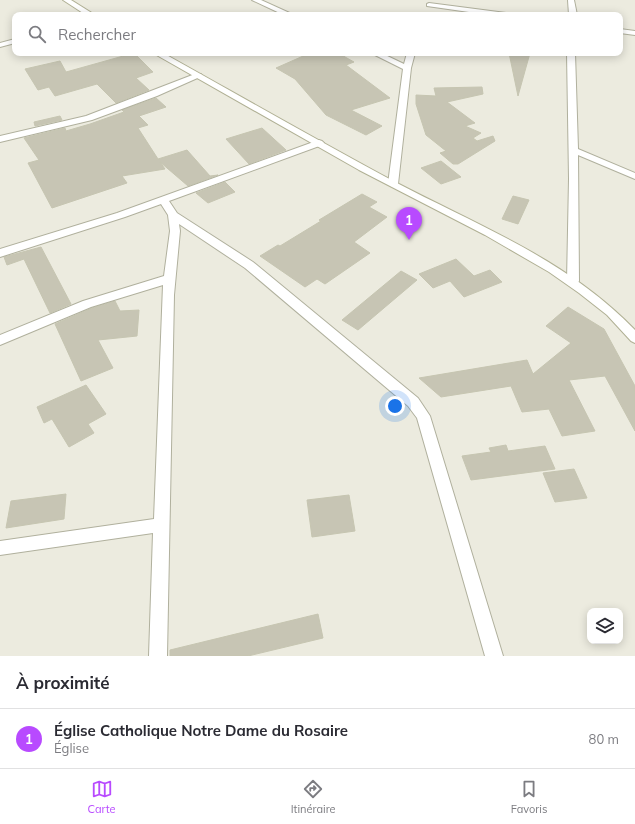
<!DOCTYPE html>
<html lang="fr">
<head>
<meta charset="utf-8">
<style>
	body { margin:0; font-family:Mulish,sans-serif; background:#f7f7f7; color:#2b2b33 }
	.controls { position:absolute; right:12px; bottom:12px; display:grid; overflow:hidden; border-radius:8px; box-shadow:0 2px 10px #0003 }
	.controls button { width:36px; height:36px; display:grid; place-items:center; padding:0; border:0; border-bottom:1px solid #e1e1e2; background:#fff; color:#2b2b33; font:20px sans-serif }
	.you { position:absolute; left:395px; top:406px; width:14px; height:14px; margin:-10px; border:3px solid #fff; border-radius:50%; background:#1a73e8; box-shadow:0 0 0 6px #1a73e833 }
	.badge { display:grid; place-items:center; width:26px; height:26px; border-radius:50%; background:#b84aff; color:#fff; font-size:13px; font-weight:700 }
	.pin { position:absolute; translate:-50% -33px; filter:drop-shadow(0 1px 2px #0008) }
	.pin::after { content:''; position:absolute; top:21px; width:14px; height:12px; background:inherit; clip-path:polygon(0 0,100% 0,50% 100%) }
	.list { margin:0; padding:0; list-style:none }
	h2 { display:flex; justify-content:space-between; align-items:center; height:52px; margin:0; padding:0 16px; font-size:17px }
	h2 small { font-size:13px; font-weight:400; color:#7c7c81 }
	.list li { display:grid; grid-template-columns:26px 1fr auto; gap:12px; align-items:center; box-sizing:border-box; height:60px; padding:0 16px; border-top:1px solid #e1e1e2 }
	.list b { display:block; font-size:15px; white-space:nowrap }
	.list p { margin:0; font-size:13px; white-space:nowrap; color:#7c7c81 }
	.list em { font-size:13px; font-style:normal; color:#7c7c81 }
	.icon { flex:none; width:22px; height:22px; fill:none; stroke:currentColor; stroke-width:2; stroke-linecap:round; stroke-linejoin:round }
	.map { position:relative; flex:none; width:635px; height:656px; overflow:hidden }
	.search { position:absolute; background:#fff; box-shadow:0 2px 10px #0003; left:12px; right:12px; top:12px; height:44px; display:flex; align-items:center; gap:10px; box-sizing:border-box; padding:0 14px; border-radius:8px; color:#7c7c81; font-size:15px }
	.sheet { height:112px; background:#fff }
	nav { display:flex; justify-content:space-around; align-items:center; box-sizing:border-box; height:56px; border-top:1px solid #e1e1e2; background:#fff; font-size:11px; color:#7c7c81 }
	nav a { display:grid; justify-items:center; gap:2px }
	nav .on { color:#b84aff }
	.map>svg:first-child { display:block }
	.building { fill:#c7c5b4; stroke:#c6c5b1 }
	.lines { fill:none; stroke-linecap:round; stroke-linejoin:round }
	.street-casing { stroke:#b0b09d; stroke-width:2 }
	.secondary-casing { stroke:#b0b094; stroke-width:2 }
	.street { fill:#fff; fill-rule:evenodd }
	.secondary { fill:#fff; fill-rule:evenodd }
</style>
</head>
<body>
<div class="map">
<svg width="635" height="656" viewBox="0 0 635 656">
	<rect width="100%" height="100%" fill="#ecebdf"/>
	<!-- building -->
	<g class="building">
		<path d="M134 53 153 72 136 78 149 90 116 103 97 84 55 96 49 87 38 90 25 69 60 61 66 72Z"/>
		<path d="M310 53H338L354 62 346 65 390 98 351 110 382 126 366 135 326 115 295 79 276 68Z"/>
		<path d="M509 53H530L518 96Z"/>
		<path d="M482 87 483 94 447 102 475 123 465 126 481 133 473 138 477 141 493 136 495 141 458 164H453L440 153 446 151 426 135 416 104V95L436 96 434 88Z"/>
		<path d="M156 98 166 107 139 116 148 125 138 128 158 159 187 150 210 176 218 175 188 186 160 162 165 169 122 176 127 183 52 208 28 163 39 160 24 138 65 128 66 131 90 124 124 112 122 110Z"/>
		<path d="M60 116 62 120 35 126 34 122Z"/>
		<path d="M262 128 286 150 249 164 226 139Z"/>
		<path d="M441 161 461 177 441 184 421 168Z"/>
		<path d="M225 182 235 192 208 203 196 193Z"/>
		<path d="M362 194 377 202 369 207 387 217 354 242 370 253 325 284 317 279 305 287 260 256 278 245 280 246 321 221 319 220Z"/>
		<path d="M513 196 529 200 518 224 502 219Z"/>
		<path d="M41 247 71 304 50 313 24 259 7 265 4 257Z"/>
		<path d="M456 259 474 276 490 270 502 282 464 297 450 281 433 288 419 274Z"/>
		<path d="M401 271 417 280 358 330 342 320Z"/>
		<path d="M115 301 120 311 139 310 137 336 98 340 113 368 81 381 55 324 92 308Z"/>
		<path d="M568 307 604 329 635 386V431L605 376 569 380 595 431 562 436 549 409 522 412 511 386 441 397 419 378 527 360 533 374 571 343 546 326Z"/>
		<path d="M86 385 106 414 88 424 94 433 69 447 52 419 44 423 37 407Z"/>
		<path d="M506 445 508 451 545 446 555 469 471 480 462 456 491 452 489 448Z"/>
		<path d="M574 469 587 498 555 502 543 473Z"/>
		<path d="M66 494 64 519 6 528 11 501Z"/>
		<path d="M349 495 355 531 312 537 307 500Z"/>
		<path d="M318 614 323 638 248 656H170V650Z"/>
	</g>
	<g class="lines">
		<!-- street casing -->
		<g class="street-casing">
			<g id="street">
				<path d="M252 0H261L294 15H284Z"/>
				<path d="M568 0H574L577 15H569Z"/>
				<path d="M429 3 506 13 510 15H490L427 6V4Z"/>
				<path d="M620 29 635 31V35L620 33Z"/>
				<path d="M15 39V43L0 47V43Z"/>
				<path d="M371 53H381L404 64 407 53H415L411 68 398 184 393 187 388 184 403 69Z"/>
				<path d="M567 53H575L578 149 635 173V179L578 155 579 281 577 284H569L567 281 569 179Z"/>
				<path d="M195 74H201L202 76 157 96 92 120 0 142V136L86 116Z"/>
				<path d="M319 140 322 141 324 143 322 145 169 201 177 213 253 262 418 398 430 416 503 656H485L417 418 408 406 245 268 179 224 180 231 174 295 167 656H149L153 533 0 555V541L154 519 163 285 91 307 0 345V335L83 301 164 276 170 231 168 215 161 204 125 217 0 257V249L117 213Z"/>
			</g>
		</g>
		<!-- secondary casing -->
		<g class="secondary-casing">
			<g id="secondary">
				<path d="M63 0H71L95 15H86Z"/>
				<path d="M153 53H163C240 96 317 140 395 182 481 227 566 259 635 330V343L631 341 607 315 579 293 549 272 485 235 359 170Z"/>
			</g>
		</g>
		<!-- street -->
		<use href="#street" class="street"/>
		<!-- secondary -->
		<use href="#secondary" class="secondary"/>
	</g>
</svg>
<div class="controls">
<button><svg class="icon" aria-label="layers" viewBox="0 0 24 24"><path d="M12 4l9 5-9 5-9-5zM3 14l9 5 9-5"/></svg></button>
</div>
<div class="you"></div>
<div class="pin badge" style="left:409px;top:240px">1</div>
<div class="search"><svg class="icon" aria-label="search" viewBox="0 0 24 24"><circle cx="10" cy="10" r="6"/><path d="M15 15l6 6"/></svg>Rechercher</div>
</div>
<section class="sheet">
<h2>À proximité<small></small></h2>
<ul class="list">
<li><span class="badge">1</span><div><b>Église Catholique Notre Dame du Rosaire</b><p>Église</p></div><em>80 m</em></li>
</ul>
</section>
<nav>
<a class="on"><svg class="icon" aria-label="map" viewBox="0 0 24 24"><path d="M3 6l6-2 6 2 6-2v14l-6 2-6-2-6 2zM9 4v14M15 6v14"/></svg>Carte</a>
<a><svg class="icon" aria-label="directions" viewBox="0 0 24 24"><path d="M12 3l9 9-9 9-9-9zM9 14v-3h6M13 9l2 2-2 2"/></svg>Itinéraire</a>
<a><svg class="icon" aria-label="saved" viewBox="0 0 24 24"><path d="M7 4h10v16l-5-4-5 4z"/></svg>Favoris</a>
</nav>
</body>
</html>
